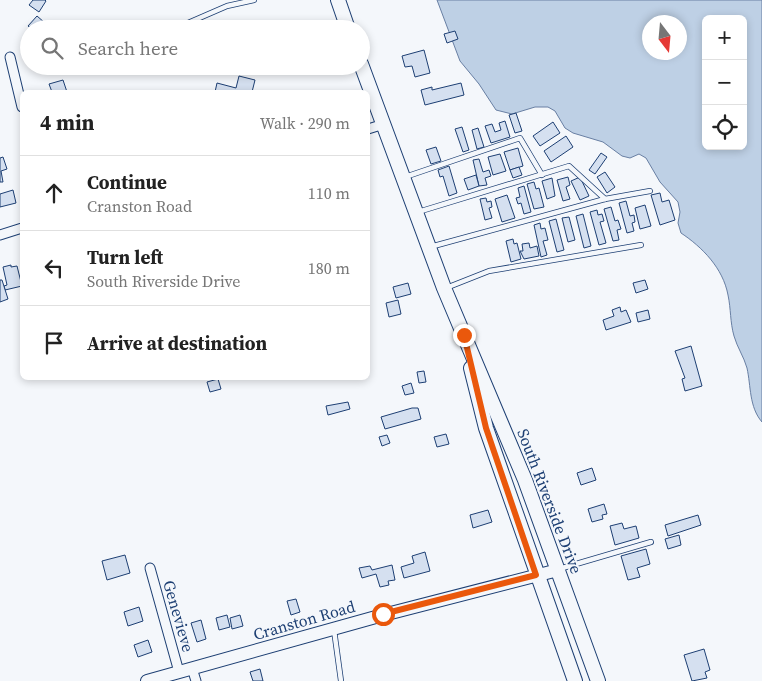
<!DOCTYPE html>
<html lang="en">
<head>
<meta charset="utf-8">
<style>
	body { margin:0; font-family:"Source Serif 4",serif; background:#f6f6f6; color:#222 }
	.controls { position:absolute; right:15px; top:15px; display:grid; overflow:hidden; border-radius:8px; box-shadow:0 2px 8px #0003 }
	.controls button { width:45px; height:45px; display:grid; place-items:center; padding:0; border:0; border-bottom:1px solid #e0e0e0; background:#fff; color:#222; font:25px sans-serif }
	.compass { position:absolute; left:642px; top:15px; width:45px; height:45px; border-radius:50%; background:#fff; box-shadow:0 2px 8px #0003; rotate:164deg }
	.stop { position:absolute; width:15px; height:15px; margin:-11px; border:4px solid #ea580c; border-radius:50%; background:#fff }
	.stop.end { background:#ea580c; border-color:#fff; box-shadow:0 1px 5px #0008 }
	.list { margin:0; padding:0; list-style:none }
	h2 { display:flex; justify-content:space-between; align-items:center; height:65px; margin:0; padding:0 20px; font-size:21px }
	h2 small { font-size:16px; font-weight:400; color:#767676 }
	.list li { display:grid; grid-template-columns:32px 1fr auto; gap:15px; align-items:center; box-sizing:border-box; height:75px; padding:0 20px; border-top:1px solid #e0e0e0 }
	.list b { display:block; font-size:19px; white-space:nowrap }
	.list p { margin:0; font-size:16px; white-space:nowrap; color:#767676 }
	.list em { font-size:16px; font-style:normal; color:#767676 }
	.icon { flex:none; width:28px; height:28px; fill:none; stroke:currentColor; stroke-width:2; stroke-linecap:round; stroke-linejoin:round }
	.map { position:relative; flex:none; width:762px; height:681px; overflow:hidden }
	.search { position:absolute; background:#fff; box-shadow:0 2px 8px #0003; left:20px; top:20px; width:350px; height:55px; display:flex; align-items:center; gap:12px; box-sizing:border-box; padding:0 18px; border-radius:28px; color:#767676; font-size:19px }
	.panel { position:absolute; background:#fff; box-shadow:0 2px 8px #0003; left:20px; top:90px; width:350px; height:290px; border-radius:8px }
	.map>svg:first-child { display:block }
	.water { fill:#bed0e5; stroke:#687fa3; fill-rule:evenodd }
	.building { fill:#d5e0f0; stroke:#1d3f73 }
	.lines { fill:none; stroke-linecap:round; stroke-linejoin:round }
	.lane-casing { stroke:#1d3f73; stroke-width:6 }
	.street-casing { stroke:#1d3f73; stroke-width:11 }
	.secondary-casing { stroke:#1d3f73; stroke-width:14 }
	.primary-casing { stroke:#1d3f73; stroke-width:16 }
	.lane { stroke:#f4f7fb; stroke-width:4.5 }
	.street { stroke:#f4f7fb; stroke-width:9 }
	.secondary { stroke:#f4f7fb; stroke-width:12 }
	.primary { stroke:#f4f7fb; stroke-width:14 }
	.route { stroke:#ea580c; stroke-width:6 }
	.labels { text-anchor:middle; stroke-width:4; stroke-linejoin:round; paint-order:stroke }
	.street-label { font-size:16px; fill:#1d3f73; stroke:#f4f7fb }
</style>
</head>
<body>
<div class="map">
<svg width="762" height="681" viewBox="0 0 762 681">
	<rect width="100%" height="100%" fill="#f4f7fb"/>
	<!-- water -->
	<path class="water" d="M437 0H762V422C749 407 751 386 747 368 744 357 737 347 734 336 730 322 731 309 728 295 723 268 702 247 681 233L678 223 680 212 678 202 660 182 646 158 639 154 630 158 622 156 603 142 573 133 565 128 555 111 548 107H535L512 114 496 110 479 84 460 61ZM706 19H743V146H706ZM650 22H680V52H650Z"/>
	<!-- building -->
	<g class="building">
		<path d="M33 0H45L46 1 39 12 29 5Z"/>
		<path d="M37 16 52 29H32L28 26Z"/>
		<path d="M455 31 458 39 447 43 444 34Z"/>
		<path d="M424 50 430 73 415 77 412 66 405 67 402 56Z"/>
		<path d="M57 66H75V69L59 73Z"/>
		<path d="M239 76 255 80 252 92H215L217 83 236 88Z"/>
		<path d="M63 80 67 92H52L49 84Z"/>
		<path d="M461 83 464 95 425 105 421 90 432 87V90Z"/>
		<path d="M516 113 522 131 515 133 509 115Z"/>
		<path d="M505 121 510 137 491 143 485 126 492 124 495 132 501 130 499 123Z"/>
		<path d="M553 122 560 133 540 146 533 136Z"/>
		<path d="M462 127 469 150 463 152 455 129Z"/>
		<path d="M478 128 484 147 477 149 472 130Z"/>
		<path d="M566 136 573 147 551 162 544 151Z"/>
		<path d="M436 147 441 161 431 164 426 150Z"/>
		<path d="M518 148 523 166 510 170 504 152Z"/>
		<path d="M601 153 607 157 595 174 589 170Z"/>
		<path d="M500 154 506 171 493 175 488 157Z"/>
		<path d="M3 157 7 169 1 171 3 182H0V158Z"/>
		<path d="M479 159 483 172 489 170 491 176 485 178 487 185 479 186 473 160Z"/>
		<path d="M449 166 457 193 449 196 443 176 440 177 438 170Z"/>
		<path d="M519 167 522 175 513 178 510 170Z"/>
		<path d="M605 172 615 187 607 193 597 177Z"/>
		<path d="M476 175 479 186 468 190 464 179Z"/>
		<path d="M568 177 570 185 566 187 570 199 563 201 557 180Z"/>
		<path d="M580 177 589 196 580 200 571 181Z"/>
		<path d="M552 178 555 196 547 199 542 181Z"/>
		<path d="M534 182 536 189 539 188 544 207 534 209 527 184Z"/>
		<path d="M524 186 531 212 524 214 521 203 518 204 516 198 520 197 518 188Z"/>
		<path d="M13 190 16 203 0 207V194Z"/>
		<path d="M660 193 662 202 669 200 675 220 660 225 651 195Z"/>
		<path d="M507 195 515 218 502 222 495 199Z"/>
		<path d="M486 198 487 202 491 201 492 207 489 208 492 218 485 220 480 199Z"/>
		<path d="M626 201 630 216 634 215 635 222 632 223 634 231 627 233 619 203Z"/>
		<path d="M645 205 651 226 640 229 635 208Z"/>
		<path d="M611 207 615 221 618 220 621 229 617 230 619 240 613 241 604 209Z"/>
		<path d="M597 210 598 215 602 214 604 221 600 222 606 243 599 245 590 212Z"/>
		<path d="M583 214 591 246 584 248 576 216Z"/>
		<path d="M569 217 575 240 568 242 562 218Z"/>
		<path d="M556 219 564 250 557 252 549 221Z"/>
		<path d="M540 223 541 229 545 228 548 240 543 241 547 255 541 257 534 225Z"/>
		<path d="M513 239 514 244 517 243 521 259 511 262 506 241Z"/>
		<path d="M529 243 530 248 537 246 539 256 524 259 520 251H523L522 244Z"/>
		<path d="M11 265V267L17 266 22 286 5 290 4 286 7 285 3 267Z"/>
		<path d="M0 280H2L8 299 0 302Z"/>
		<path d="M645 280 648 289 636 293 633 283Z"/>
		<path d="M408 283 411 294 396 298 393 287Z"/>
		<path d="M398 300 401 314 389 317 386 303Z"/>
		<path d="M620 307 621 312 626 310 631 322 606 330 603 320 614 316 612 310Z"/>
		<path d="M648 310 650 319 638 322 636 313Z"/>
		<path d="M691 346 702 386 685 391 682 379 685 378 675 351Z"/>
		<path d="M424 371 426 382 419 383 417 372Z"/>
		<path d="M218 379 221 389 210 392 207 382Z"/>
		<path d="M411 383 414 393 405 395 402 386Z"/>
		<path d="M348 402 350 409 328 415 326 406Z"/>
		<path d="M412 408H418L421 419 385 429 381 417Z"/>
		<path d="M446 434 449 444 437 447 434 437Z"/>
		<path d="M387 435 390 443 382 446 379 437Z"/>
		<path d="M592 468 596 480 581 485 577 473Z"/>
		<path d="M604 504 607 514 602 515 603 519 592 522 588 509Z"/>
		<path d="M488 510 492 522 473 528 470 515Z"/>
		<path d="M698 515 701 525 668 536 665 525Z"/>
		<path d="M622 523 624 529 636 526 639 538 615 545 610 526Z"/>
		<path d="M679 535 681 545 668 549 665 539Z"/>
		<path d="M646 549 650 564 637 568 640 577 628 580 621 556Z"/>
		<path d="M425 552 430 571 404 578 401 567 414 563 412 556Z"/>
		<path d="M125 555 130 573 107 580 102 561Z"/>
		<path d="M392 565 395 580 388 581 389 585 380 587 376 574 362 578 359 568 370 566 372 570Z"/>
		<path d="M296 599 300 612 291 615 287 601Z"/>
		<path d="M139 607 143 621 128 626 124 612Z"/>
		<path d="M227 615 230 627 219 630 216 618Z"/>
		<path d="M240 615 243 626 232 629 230 618Z"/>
		<path d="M201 620 206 639 197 642 191 623Z"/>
		<path d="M148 640 152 652 138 657 134 645Z"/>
		<path d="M704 649 710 670 705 672 707 678 692 681 684 655Z"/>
		<path d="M260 669 263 681H253L250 672Z"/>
	</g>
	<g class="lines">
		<!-- lane casing -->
		<g class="lane-casing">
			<g id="lane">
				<path d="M174 29 227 6 254 0"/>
				<path d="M405 177 520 138 542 175"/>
				<path d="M418 212 569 166 605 199"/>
				<path d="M430 247 605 199 650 191"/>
				<path d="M446 288 489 271 641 245"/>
				<path d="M559 569 651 542"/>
				<path d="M334 630 341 681"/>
			</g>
		</g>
		<!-- street casing -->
		<g class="street-casing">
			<g id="street">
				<path d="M10 57 22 107"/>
				<path d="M368 129 384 124"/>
				<path d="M0 235 22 228"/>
				<path d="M150 568 179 672"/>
				<path d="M192 668 196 681"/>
			</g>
		</g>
		<!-- secondary casing -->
		<g class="secondary-casing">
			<path id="secondary" d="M147 681 383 615 558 570"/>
		</g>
		<!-- primary casing -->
		<g class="primary-casing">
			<g id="primary">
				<path d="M338 0 348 29"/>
				<path d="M361 64 444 288 525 480 598 681"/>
				<path d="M471 368 486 428 575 681"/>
			</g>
		</g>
		<!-- lane -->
		<use href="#lane" class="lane"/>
		<!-- street -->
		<use href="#street" class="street"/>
		<!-- secondary -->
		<use href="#secondary" class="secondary"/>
		<!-- primary -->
		<use href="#primary" class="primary"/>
	</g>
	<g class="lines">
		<!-- route -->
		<path class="route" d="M383 614 536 575 486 428 464 335"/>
	</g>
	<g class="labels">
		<!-- street labels -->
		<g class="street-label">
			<text transform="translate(550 501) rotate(69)" y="6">South Riverside Drive</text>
			<text transform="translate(179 616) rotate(74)" y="6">Genevieve</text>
			<text transform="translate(304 620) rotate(-16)" y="6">Cranston Road</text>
		</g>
	</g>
</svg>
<div class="controls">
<button>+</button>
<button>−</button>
<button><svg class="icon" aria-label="locate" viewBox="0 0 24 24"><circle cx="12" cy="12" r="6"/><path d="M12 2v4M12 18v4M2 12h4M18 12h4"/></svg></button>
</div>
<svg class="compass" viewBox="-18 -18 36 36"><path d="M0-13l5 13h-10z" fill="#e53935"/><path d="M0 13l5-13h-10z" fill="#767676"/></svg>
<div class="stop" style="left:383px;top:614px"></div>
<div class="stop end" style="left:464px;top:335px"></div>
<div class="search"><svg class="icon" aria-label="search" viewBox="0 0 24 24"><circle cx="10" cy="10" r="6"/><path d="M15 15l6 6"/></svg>Search here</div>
<section class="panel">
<h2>4 min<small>Walk · 290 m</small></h2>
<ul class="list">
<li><svg class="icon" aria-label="ahead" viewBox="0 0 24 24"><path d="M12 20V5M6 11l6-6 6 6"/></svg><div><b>Continue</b><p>Cranston Road</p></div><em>110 m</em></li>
<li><svg class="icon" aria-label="left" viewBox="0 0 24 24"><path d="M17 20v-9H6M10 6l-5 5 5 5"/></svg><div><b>Turn left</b><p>South Riverside Drive</p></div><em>180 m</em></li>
<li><svg class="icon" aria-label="arrive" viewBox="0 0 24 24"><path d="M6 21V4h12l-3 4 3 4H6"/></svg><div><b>Arrive at destination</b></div></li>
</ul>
</section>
</div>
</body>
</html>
